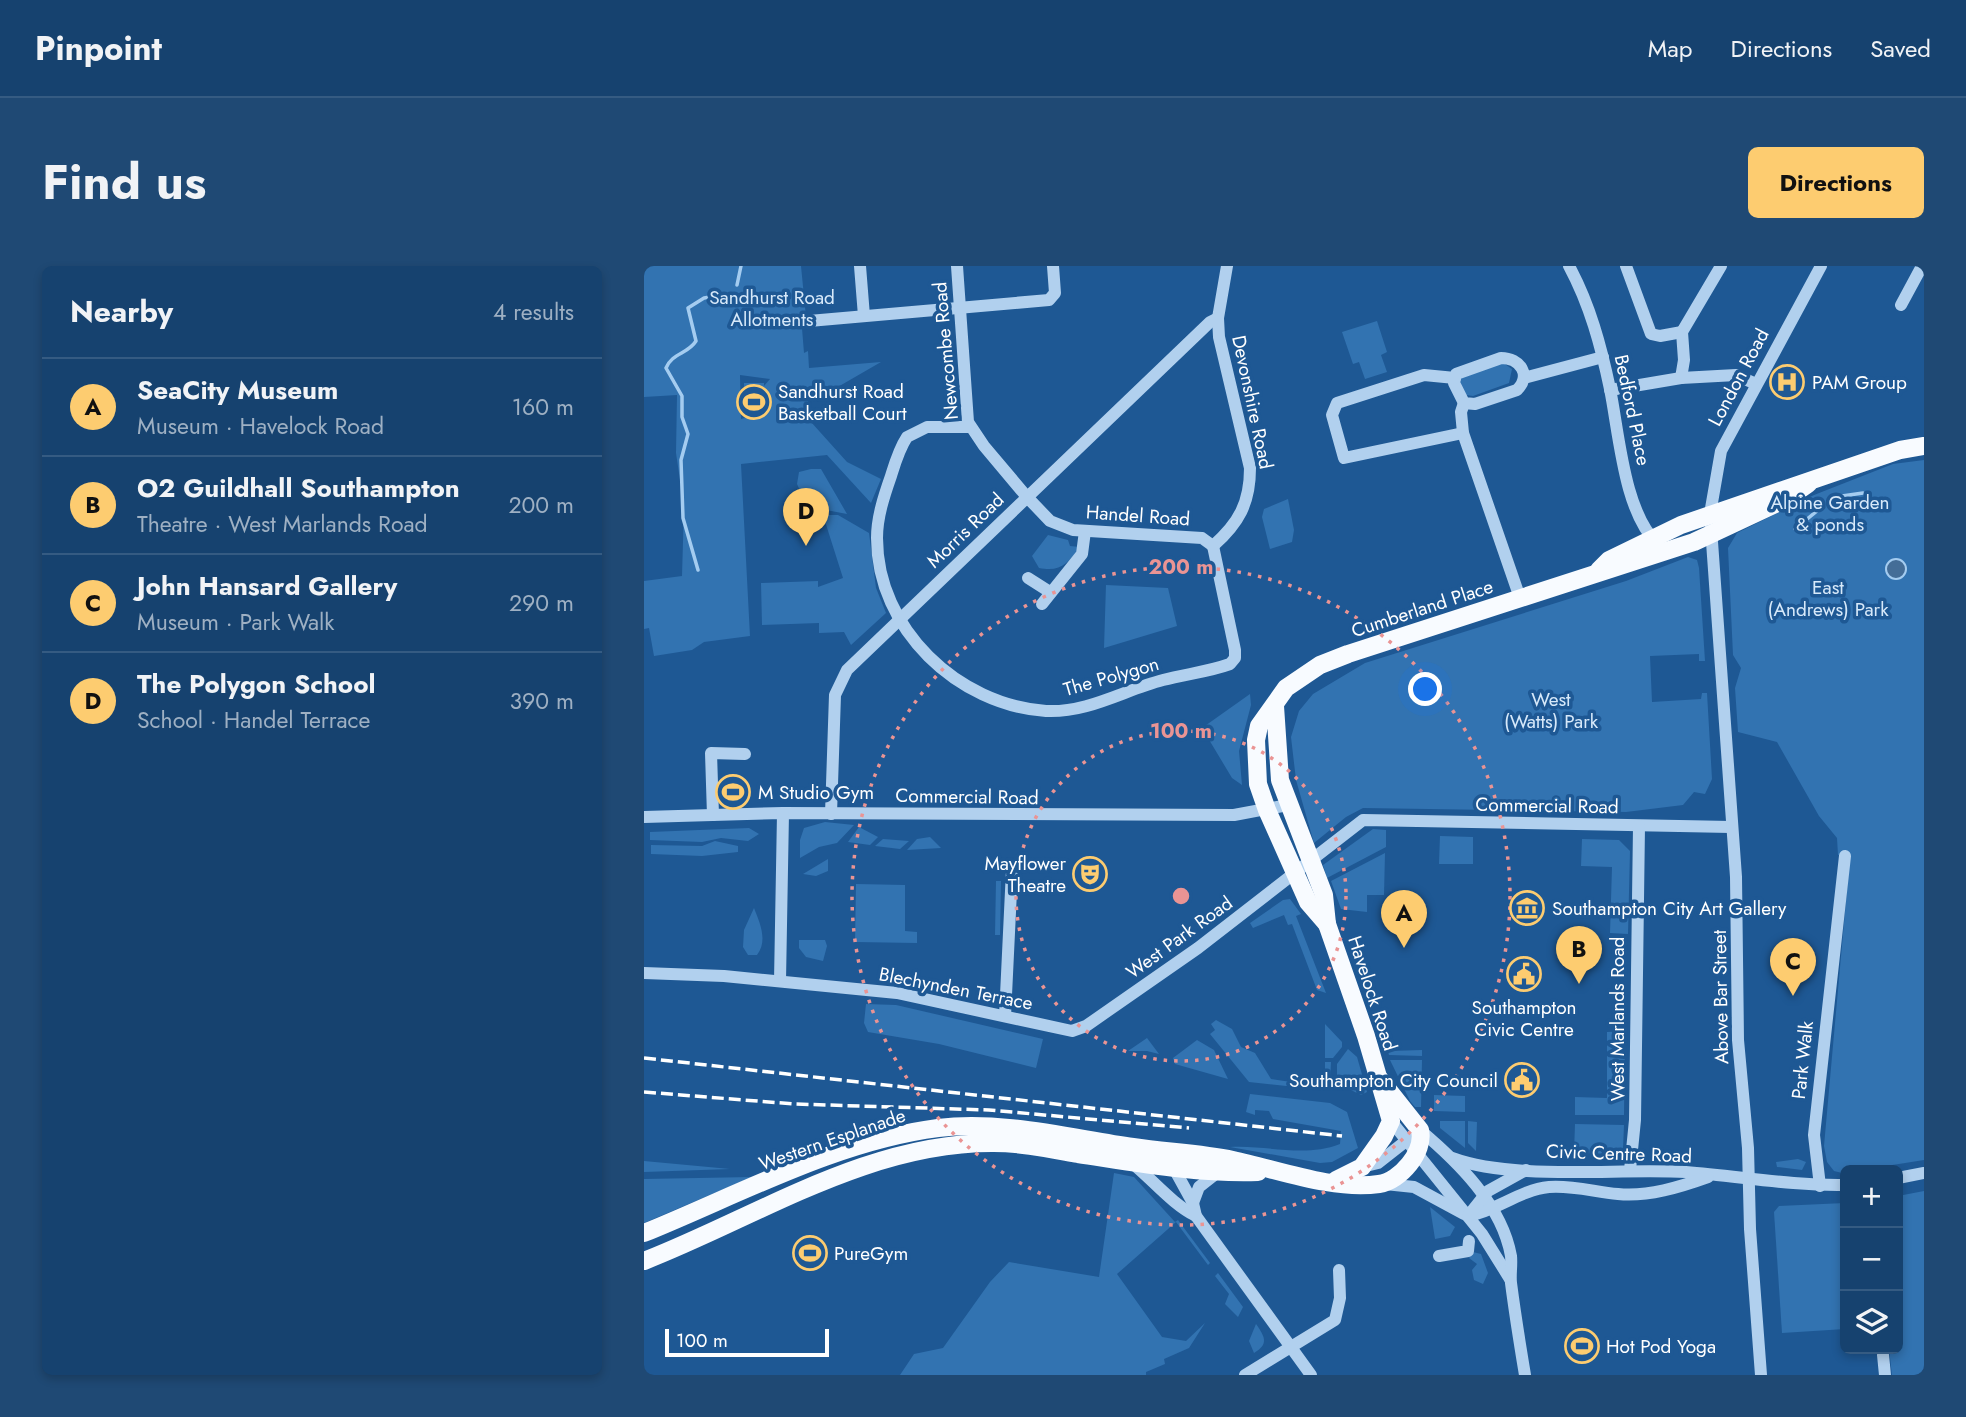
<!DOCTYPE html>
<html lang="en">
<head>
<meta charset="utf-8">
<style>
	body { margin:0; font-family:Jost,sans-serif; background:#1f4974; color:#f1f3f6 }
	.controls { position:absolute; right:21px; bottom:21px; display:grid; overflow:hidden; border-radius:10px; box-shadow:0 4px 10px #0003 }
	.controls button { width:63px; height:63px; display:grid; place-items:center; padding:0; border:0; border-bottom:2px solid #355b82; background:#16426f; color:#f1f3f6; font:35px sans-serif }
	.scale { position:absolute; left:21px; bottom:18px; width:164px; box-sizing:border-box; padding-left:7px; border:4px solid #fff; border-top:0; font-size:19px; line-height:24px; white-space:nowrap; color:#fff; -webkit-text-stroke:5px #1e5894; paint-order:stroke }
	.you { position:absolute; left:782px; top:424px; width:24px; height:24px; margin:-18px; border:5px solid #fff; border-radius:50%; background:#1a73e8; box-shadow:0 0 0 10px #1a73e833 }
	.badge { display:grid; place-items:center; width:46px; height:46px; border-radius:50%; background:#fdcc70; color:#111; font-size:23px; font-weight:700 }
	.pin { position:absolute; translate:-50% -58px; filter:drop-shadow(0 2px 4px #0008) }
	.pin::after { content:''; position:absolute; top:37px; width:24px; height:21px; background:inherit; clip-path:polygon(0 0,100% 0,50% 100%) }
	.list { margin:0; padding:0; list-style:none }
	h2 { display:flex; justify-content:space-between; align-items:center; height:91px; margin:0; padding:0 28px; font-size:30px }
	h2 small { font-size:23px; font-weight:400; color:#9eb0c3 }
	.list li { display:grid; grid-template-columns:46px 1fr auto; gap:21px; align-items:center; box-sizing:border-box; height:98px; padding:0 28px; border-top:2px solid #355b82 }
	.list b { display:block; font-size:26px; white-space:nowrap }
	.list p { margin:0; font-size:23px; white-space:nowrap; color:#9eb0c3 }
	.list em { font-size:23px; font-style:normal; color:#9eb0c3 }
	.icon { flex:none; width:38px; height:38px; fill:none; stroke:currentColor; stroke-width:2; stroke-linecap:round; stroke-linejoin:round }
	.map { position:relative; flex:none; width:1280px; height:1109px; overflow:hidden; border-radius:10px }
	header { display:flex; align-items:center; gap:42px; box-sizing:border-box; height:98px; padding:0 35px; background:#16426f; border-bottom:2px solid #355b82 }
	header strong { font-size:33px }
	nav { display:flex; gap:38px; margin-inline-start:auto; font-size:24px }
	.intro { display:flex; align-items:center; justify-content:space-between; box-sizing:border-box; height:168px; padding:0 42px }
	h1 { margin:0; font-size:49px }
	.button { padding:18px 32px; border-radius:10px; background:#fdcc70; color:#111; font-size:24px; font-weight:700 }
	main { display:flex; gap:42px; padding:0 42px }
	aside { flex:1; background:#16426f; border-radius:10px; box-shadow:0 4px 10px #0003 }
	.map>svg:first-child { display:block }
	.green { fill:#3273b1; fill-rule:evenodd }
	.water { fill:#446d97; stroke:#a4ccf0; stroke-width:2 }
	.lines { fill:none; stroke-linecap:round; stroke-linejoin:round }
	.stream { stroke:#a4ccf0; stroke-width:3.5 }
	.minor { stroke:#b1d0ee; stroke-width:12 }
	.major { stroke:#f8fbff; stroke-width:18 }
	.rail { stroke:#fff; stroke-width:3.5; stroke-dasharray:12 5; stroke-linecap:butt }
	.ring { fill:none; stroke:#ea9494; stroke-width:3.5; stroke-dasharray:3.5 7 }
	.labels { text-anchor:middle; stroke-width:7; stroke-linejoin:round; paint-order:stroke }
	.park-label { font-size:19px; fill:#d7e9fa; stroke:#1e5894 }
	.street-label { font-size:19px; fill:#fff; stroke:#1e5894 }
	.poi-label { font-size:19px; fill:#fff; stroke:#1e5894; text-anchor:start }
	.centre { fill:#ea9494; stroke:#1e5894; stroke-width:3.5 }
	.ring-label { font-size:21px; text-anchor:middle; font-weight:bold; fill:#ea9494; stroke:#1e5894; stroke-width:7; stroke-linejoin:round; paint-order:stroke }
</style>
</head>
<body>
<header>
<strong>Pinpoint</strong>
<nav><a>Map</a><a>Directions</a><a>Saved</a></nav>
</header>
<div class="intro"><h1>Find us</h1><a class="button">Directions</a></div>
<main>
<aside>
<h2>Nearby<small>4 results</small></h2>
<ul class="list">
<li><span class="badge">A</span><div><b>SeaCity Museum</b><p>Museum · Havelock Road</p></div><em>160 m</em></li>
<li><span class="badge">B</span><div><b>O2 Guildhall Southampton</b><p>Theatre · West Marlands Road</p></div><em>200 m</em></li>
<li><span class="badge">C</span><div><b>John Hansard Gallery</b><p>Museum · Park Walk</p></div><em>290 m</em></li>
<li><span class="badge">D</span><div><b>The Polygon School</b><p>School · Handel Terrace</p></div><em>390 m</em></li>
</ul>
</aside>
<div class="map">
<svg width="1280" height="1109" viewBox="0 0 1280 1109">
	<rect width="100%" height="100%" fill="#1e5894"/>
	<!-- green -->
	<g class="green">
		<path d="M0 0H157L163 61 158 62 160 87 164 85 165 102 237 96 173 133H164V146L175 149 167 156 203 196 237 213 227 237 183 189 97 198 106 370 60 376 48 384 10 390 5 362 0 363V315L38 310 40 241 32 187 33 129 0 131ZM96 109 126 113 120 120V117H100L101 152 97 153Z"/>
		<path d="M733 55 743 86 737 89 743 106 721 113 715 96 709 98 698 66Z"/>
		<path d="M858 96 868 103 865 117 829 130 822 129 815 117 818 111Z"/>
		<path d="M1280 194V894L1198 907 1190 905 1183 896 1180 880 1206 590 1194 589 1193 572 1175 550 1133 476 1094 466 1091 422 1097 402 1089 389 1084 282 1093 267 1170 229 1249 198Z"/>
		<path d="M167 203H177L203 248 182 244 166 247 153 218 155 206Z"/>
		<path d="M644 233 650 264 648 276 626 283 618 251 620 243Z"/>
		<path d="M179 249H194L225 267 232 322 242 347 207 379 200 366 175 367V357L118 359 117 317 174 315V321L199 312Z"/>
		<path d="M404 269 424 274 426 280 436 281C423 298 417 306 395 302L388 290Z"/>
		<path d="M1044 291 1053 294 1055 302 1061 395H1055V388L1006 390 1008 436 1057 433 1058 427H1063L1068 513 1061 528 1050 526 1039 539 982 546 719 542 702 551 670 577 652 514 647 471 655 445 669 428 721 397 982 315Z"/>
		<path d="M462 319 524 322 533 360 460 382Z"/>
		<path d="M606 428 607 439 595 485 598 519 588 512 558 462Z"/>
		<path d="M181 556 210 559 193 577 175 581 156 592V574L160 562Z"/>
		<path d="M215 561 234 571 226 579 204 576Z"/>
		<path d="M105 562 115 568 104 575 77 572 58 576 6 574V566Z"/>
		<path d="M729 563 742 564V581L683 612 679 599Z"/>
		<path d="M796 570 829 571V598H795Z"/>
		<path d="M286 571 297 582 263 584 273 573Z"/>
		<path d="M239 573 265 575 256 583 231 580Z"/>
		<path d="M938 573 975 574 986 585 984 668 966 667 968 601 937 600Z"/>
		<path d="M71 575 94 580V586L58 590 7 588V579L58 580Z"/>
		<path d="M741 587 740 629H723V646L697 643 687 615Z"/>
		<path d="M184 593V605L172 610 159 608Z"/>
		<path d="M352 615H357L356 669H351Z"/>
		<path d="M212 618 261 619V665L273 666V677L211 676Z"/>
		<path d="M646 633 657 648 652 650 682 727 673 724 648 658 644 659 640 649 609 662 606 657 639 634Z"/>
		<path d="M110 642C116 657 124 675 113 689H104L99 681 100 664Z"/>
		<path d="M155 674H181L183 680 179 695 162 691 155 682Z"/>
		<path d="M222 738 252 739 399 773 392 802 295 778 224 766 220 757Z"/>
		<path d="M572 754 588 763 597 781 611 787 627 813 647 816V818L681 816V796H687L686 817 680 824 605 816 566 768 571 764 567 758Z"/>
		<path d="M681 758 698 776V781L689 792H681Z"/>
		<path d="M981 765 980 849H931V831L963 832V766Z"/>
		<path d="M503 772 515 788 503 785H484Z"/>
		<path d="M740 773H745L746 785 778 784V790L745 789Z"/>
		<path d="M553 774 570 784 584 813 531 798 529 792Z"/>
		<path d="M704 783 713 791 723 826 717 829 693 817V798Z"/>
		<path d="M746 794H778L777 841H771L766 835Z"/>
		<path d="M606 828 686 837 703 846 714 882 688 896 676 897 586 881C625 879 660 892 696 878L697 865 629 853 625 845 611 844V849L602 846Z"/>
		<path d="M790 829 821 830V846L790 845Z"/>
		<path d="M796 855H821V882L796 862Z"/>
		<path d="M824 855 833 856 832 885 824 877Z"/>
		<path d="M931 858 980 859 979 883 975 888 930 887Z"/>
		<path d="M1154 893 1162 896 1158 904 1133 901 1132 896Z"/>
		<path d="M0 895 86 903 0 906Z"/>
		<path d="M470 907 490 911 531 956 534 954 566 997 564 999 532 956 473 1008 518 1071 542 1075 561 1057 545 1082 520 1093 521 1098 502 1106V1109H256L270 1088 299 1082 346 1016 365 996 455 1011Z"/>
		<path d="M108 911 0 957V913Z"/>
		<path d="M1280 925V1109H1248L1245 1083H1254V930Z"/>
		<path d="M1201 937V1063L1138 1067 1130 946 1135 940Z"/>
		<path d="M786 941 811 961 806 970 791 973Z"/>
		<path d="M829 986 837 988 844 1007 839 1018 830 1014 828 1004 833 998 825 992Z"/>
		<path d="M574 1007 599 1041 594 1051 581 1038 585 1028 571 1010Z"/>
		<path d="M612 1058C621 1071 625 1078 610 1087L605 1075Z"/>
	</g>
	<!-- water -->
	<circle class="water" cx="1252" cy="303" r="10"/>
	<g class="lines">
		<!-- stream -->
		<g class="stream">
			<path d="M93 19 97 0"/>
			<path d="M1191 231 1219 227"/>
			<path d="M1151 263 1179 240"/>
			<path d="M54 304 39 252 37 194 44 168 38 151V130L22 102C28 87 44 88 52 75L44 42 60 32 84 28"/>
		</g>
		<!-- minor -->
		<g class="minor">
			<path d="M216 0 220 50"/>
			<path d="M313 0 324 156 340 180 383 231 406 255 429 264 558 272 569 280"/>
			<path d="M925 0C946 39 957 80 966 123 975 167 980 246 1013 277"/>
			<path d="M982 0 1007 68 1016 70 1038 66"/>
			<path d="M1257 39 1278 0"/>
			<path d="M165 55 405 34 411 27 409 0"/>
			<path d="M857 92C876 92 888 109 873 124L831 138 820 137 810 117 812 108Z"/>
			<path d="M811 112 780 109 693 137 688 149 700 192 819 167"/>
			<path d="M880 112 959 91"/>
			<path d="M1037 112 1040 94 1038 66 1077 0"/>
			<path d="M966 124 1037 112 1092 109 1112 118"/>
			<path d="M820 137 817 146 819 167 876 332"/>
			<path d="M326 161H283L263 171C255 183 251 197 247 210 240 230 233 251 233 272 233 363 314 439 402 445 444 447 480 424 519 414 541 408 564 406 586 398L591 392V384L569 280"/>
			<path d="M569 280C595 257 606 237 606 202L575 71 574 52 583 0"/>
			<path d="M384 312 406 326"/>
			<path d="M398 338 438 288 441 265"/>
			<path d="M187 548 191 429 203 404 566 56 574 52"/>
			<path d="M69 549 67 487 101 488"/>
			<path d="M0 551 139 547 590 549 644 539"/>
			<path d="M0 707 80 710 253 727 428 765 442 760 554 682 719 554 1087 561"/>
			<path d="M136 715 139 547"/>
			<path d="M361 750 368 604"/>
			<path d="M747 855 838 968 866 1013"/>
			<path d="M808 892C871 915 972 902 1042 906 1095 910 1148 920 1201 919"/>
			<path d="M488 897C509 914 528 938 552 950"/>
			<path d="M527 897 549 937 552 950 667 1109"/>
			<path d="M718 901 734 897 776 864C814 896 858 939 867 990 868 999 866 1008 867 1017 871 1048 876 1079 881 1109"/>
			<path d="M986 904 991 854 995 560"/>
			<path d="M1254 912 1280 907"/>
			<path d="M741 918 770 921 820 948"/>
			<path d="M1176 920 1170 869 1201 590"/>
			<path d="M549 937 555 921 574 906"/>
			<path d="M824 950C853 945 875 924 905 921 928 919 951 926 974 928 1004 931 1036 921 1064 911"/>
			<path d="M824 950 844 925 882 904"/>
			<path d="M795 990 824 985 825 975"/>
			<path d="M1239 1089 1241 1109"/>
			<path d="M601 1109 691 1054 696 1032 695 1004"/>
			<path d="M1117 1109 1106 963 1104 882 1094 774 1092 611 1066 248 1077 185 1177 0"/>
		</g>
		<!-- major -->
		<g class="major">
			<path d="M955 304 965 294 1037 259 1256 184 1280 180"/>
			<path d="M631 440 636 514 680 629 683 658 722 770 747 855 740 870 718 901 692 914"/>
			<path d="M683 658 664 636 623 544 614 518 612 474 615 460 642 422 676 399 704 388 1050 276 1144 232 1164 218"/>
			<path d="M0 967C94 929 192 875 294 862 358 854 426 872 489 881 522 886 556 887 589 894 632 903 690 925 735 918 756 915 781 886 776 864L734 811"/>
			<path d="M0 995C113 951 224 876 350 877 378 877 406 883 434 888 494 897 553 908 614 906"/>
		</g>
		<!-- rail -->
		<g class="rail">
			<path d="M0 792 698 870"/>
			<path d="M0 826 150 838 345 844 545 862"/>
		</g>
	</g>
	<!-- distance rings -->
	<g class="ring">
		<circle cx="537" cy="630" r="165"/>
		<circle cx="537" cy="630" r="329"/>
	</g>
	<!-- icons -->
	<defs>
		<g id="hospital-ring" transform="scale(1.75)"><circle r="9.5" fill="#1e5894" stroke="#fdcc70" stroke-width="1.5"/><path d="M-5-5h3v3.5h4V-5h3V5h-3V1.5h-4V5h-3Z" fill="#fdcc70"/></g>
		<g id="stadium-ring" transform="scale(1.75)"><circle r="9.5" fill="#1e5894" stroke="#fdcc70" stroke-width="1.5"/><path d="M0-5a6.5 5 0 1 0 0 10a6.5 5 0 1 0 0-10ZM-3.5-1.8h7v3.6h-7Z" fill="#fdcc70"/></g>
		<g id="theatre-ring" transform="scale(1.75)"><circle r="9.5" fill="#1e5894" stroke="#fdcc70" stroke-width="1.5"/><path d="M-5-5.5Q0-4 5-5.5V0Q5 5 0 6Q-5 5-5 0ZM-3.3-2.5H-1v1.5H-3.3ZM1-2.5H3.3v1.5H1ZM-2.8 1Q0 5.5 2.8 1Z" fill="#fdcc70"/></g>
		<g id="museum-ring" transform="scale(1.75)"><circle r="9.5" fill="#1e5894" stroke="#fdcc70" stroke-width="1.5"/><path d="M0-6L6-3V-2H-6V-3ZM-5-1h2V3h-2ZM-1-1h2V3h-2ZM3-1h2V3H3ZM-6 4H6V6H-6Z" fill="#fdcc70"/></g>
		<g id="civic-ring" transform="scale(1.75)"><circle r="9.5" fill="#1e5894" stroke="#fdcc70" stroke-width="1.5"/><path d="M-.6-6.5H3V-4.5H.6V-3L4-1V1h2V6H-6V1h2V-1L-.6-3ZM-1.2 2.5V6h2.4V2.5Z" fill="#fdcc70"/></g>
	</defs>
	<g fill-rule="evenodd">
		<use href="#hospital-ring" x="1143" y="116"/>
		<use href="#stadium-ring" x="110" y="136"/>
		<use href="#stadium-ring" x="89" y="526"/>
		<use href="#theatre-ring" x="446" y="608"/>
		<use href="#museum-ring" x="883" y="642"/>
		<use href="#civic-ring" x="880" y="708"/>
		<use href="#civic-ring" x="878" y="814"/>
		<use href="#stadium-ring" x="166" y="987"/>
		<use href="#stadium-ring" x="938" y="1080"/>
	</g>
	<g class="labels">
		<!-- park labels -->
		<g class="park-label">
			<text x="128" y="38">Sandhurst Road<tspan x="128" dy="22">Allotments</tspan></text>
			<text x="1186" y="243">Alpine Garden<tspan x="1186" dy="22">&amp; ponds</tspan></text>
			<text x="1184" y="328">East<tspan x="1184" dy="22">(Andrews) Park</tspan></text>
			<text x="907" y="440">West<tspan x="907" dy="22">(Watts) Park</tspan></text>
		</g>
		<!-- street labels -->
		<g class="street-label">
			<text transform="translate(301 85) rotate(-95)" y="7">Newcombe Road</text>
			<text transform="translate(1094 111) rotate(-62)" y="7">London Road</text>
			<text transform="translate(609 136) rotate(78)" y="7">Devonshire Road</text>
			<text transform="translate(989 144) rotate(78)" y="7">Bedford Place</text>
			<text transform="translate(494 249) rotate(4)" y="7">Handel Road</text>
			<text transform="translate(321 264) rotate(-44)" y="7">Morris Road</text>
			<text transform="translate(778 342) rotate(-18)" y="7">Cumberland Place</text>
			<text transform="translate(467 410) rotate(-16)" y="7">The Polygon</text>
			<text transform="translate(323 530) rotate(1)" y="7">Commercial Road</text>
			<text transform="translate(903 539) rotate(1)" y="7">Commercial Road</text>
			<text transform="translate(535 671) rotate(-36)" y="7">West Park Road</text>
			<text transform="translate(312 722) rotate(11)" y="7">Blechynden Terrace</text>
			<text transform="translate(729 727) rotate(72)" y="7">Havelock Road</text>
			<text transform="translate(1076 731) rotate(-91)" y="7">Above Bar Street</text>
			<text transform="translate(973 753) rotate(-90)" y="7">West Marlands Road</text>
			<text transform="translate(1158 794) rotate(-84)" y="7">Park Walk</text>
			<text transform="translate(188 873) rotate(-19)" y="7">Western Esplanade</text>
			<text transform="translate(975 887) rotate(2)" y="7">Civic Centre Road</text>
		</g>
		<!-- poi labels -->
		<g class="poi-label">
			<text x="1168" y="123">PAM Group</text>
			<text x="134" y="132">Sandhurst Road<tspan x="134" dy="22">Basketball Court</tspan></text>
			<text x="114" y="533">M Studio Gym</text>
			<text x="422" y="604" text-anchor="end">Mayflower<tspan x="422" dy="22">Theatre</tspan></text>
			<text x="908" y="649">Southampton City Art Gallery</text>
			<text x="880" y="748" text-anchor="middle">Southampton<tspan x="880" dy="22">Civic Centre</tspan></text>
			<text x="854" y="821" text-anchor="end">Southampton City Council</text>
			<text x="190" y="994">PureGym</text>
			<text x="962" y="1087">Hot Pod Yoga</text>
		</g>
	</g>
	<circle cx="537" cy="630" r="10" class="centre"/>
	<g class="ring-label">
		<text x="537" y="308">200 m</text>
		<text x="537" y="472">100 m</text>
	</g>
</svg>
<div class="controls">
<button>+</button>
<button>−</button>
<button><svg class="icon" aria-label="layers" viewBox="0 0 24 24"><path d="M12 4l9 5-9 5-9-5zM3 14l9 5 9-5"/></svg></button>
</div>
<div class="scale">100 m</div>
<div class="you"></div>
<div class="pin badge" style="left:760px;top:682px">A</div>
<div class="pin badge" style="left:935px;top:718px">B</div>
<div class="pin badge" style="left:1149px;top:730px">C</div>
<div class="pin badge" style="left:162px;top:280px">D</div>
</div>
</main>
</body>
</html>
